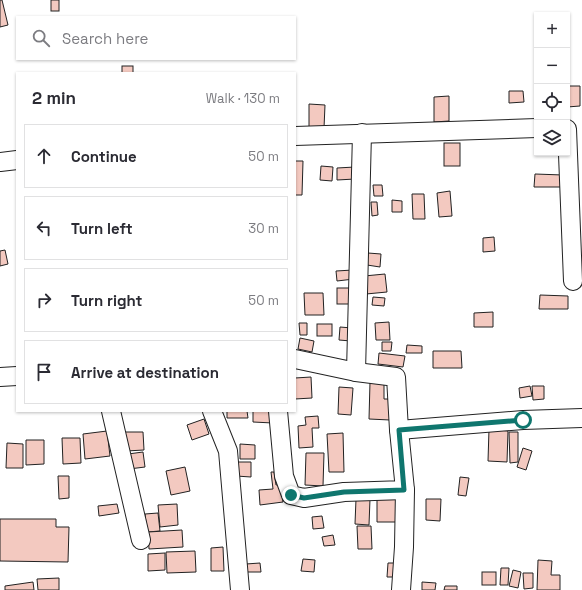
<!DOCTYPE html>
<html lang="en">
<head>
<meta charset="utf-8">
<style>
	body { margin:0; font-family:"Space Grotesk",sans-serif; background:#f7f7f7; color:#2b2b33 }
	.controls { position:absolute; right:12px; top:12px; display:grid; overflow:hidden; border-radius:0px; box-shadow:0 1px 3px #0004 }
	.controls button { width:36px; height:36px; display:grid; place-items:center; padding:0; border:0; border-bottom:1px solid #e1e1e2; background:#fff; color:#2b2b33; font:20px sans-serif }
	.stop { position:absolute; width:12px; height:12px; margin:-9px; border:3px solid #0f766e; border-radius:50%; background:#fff }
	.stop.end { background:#0f766e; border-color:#fff; box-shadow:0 1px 4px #0008 }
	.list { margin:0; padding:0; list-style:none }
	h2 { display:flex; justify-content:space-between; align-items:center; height:52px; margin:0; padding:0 16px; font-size:17px }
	h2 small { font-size:13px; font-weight:400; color:#7c7c81 }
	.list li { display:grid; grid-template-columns:26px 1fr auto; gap:12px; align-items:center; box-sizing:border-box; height:64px; margin:0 8px 8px; padding:0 8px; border:1px solid #e1e1e2; border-radius:0px }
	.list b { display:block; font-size:15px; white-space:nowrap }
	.list em { font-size:13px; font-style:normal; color:#7c7c81 }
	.icon { flex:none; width:22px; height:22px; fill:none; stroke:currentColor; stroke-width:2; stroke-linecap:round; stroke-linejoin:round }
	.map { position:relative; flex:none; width:582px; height:590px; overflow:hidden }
	.search { position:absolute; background:#fff; box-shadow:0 1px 3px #0004; left:16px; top:16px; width:280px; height:44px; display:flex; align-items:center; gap:10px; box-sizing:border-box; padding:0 14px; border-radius:0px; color:#7c7c81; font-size:15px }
	.panel { position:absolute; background:#fff; box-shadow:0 1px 3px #0004; left:16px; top:72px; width:280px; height:340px; border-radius:0px }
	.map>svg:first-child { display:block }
	.building { fill:#f3c9c0; stroke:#222 }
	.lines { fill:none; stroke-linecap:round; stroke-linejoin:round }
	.minor-casing { stroke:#222; stroke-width:20 }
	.minor { stroke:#fff; stroke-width:18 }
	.route { stroke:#0f766e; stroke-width:5 }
</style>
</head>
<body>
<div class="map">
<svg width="582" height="590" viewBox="0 0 582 590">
	<rect width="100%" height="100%" fill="#fff"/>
	<!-- building -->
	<g class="building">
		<path d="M0 0H2L8 25 0 27Z"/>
		<rect x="51" y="0" width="8" height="11"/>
		<rect x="122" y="66" width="11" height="7"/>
		<path d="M567 86H580V106L567 107Z"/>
		<path d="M509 91H523L524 102 509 103Z"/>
		<path d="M449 96V121L434 122V97Z"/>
		<path d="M309 104 325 105 324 128H309Z"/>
		<rect x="444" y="143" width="16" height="23"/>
		<path d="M295 161H303L302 195H295Z"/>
		<path d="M321 166 333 167 332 181 320 180Z"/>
		<path d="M355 167V179L337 180V168Z"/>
		<path d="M535 174 563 175V187H534Z"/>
		<path d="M373 185H382L383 196H374Z"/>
		<path d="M450 191 452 216 439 217 437 193Z"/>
		<path d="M412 194H424L425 219H413Z"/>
		<path d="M392 200 402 201V212H392Z"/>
		<path d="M371 202H377L378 215 372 216Z"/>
		<path d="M494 237 495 251 483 252V238Z"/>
		<path d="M5 250 8 264 0 266V251Z"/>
		<path d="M368 253 381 254 380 267 367 265Z"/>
		<path d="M353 270 354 279 337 281 336 271Z"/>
		<path d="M385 274 387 292 366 294 364 276Z"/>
		<rect x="337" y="288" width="19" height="16"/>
		<path d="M304 293H323L324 315H305Z"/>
		<path d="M540 295 568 296V309H539Z"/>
		<path d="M373 297 385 298 384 306 372 305Z"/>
		<path d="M493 312V327H474V313Z"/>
		<path d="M389 322 390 340H376L375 323Z"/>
		<path d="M299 323H307V335H300Z"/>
		<rect x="317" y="324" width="15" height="12"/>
		<path d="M340 327 352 328 351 341 339 340Z"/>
		<path d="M300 338 314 341 312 352 298 349Z"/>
		<path d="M382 342H392L391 351H382Z"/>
		<path d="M407 345 422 346V353H406Z"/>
		<path d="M433 351H461L462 368H433Z"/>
		<path d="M379 353 405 356 403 367 378 364Z"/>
		<path d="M311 377 312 398 295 399V378Z"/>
		<path d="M370 382H384V399H390V420L369 419Z"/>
		<path d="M530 386 532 396 520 398 519 388Z"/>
		<path d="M532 386H544V399L533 400Z"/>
		<path d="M339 387 353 388 351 415 338 414Z"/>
		<path d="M227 411H247L248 418H227Z"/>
		<path d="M253 411H273V423L253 422Z"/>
		<path d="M318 416 319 428H312L313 447 299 448 298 426 306 425 305 417Z"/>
		<path d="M204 419 209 434 192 440 187 425Z"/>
		<path d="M489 429 508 431 507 462 488 461Z"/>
		<path d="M107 431 110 456 85 459 83 434Z"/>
		<path d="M125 432H143L144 450 126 451Z"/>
		<path d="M509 432H518V462L510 463Z"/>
		<path d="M343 433 344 472H329L327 434Z"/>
		<path d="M62 438H80L81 463 63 464Z"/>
		<path d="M26 440H44V464L26 465Z"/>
		<path d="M7 443 23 444V468H6Z"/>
		<path d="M240 444 255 445V459H240Z"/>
		<path d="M523 448 532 451 526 470 517 467Z"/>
		<path d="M143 452 145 467 129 469 128 454Z"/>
		<path d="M306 453H324L323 486 305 485Z"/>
		<path d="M236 462H251V477L236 476Z"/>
		<path d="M185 467 190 491 171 495 166 471Z"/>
		<path d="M271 472H274L276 485 281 484 283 502 260 505 259 490 273 489Z"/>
		<path d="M58 476H69V498L59 499Z"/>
		<path d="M460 477 469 478 466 496 458 495Z"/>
		<path d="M377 497 400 498V522H377Z"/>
		<path d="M356 499H370L369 525 355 524Z"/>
		<path d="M426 499H441L440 521 426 520Z"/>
		<path d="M117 504 119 513 99 516 98 506Z"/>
		<path d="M177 504 178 525 160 527 158 505Z"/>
		<path d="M158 513 160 531 147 532 145 514Z"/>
		<path d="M322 516 324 528 313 529 312 517Z"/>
		<path d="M0 519H56V527H69L68 562 0 561Z"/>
		<path d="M357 526H371L372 549H358Z"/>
		<path d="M182 530 183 547 149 549 148 532Z"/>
		<path d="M333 535 335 545 324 546 322 537Z"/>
		<path d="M223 547 224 571H211V548Z"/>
		<path d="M195 551 196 572 167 573 166 552Z"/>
		<path d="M165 553V570L148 571V554Z"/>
		<path d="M303 559 315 560 314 572 301 571Z"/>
		<path d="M538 560 552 561 551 575H560V590H537Z"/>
		<path d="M260 563 261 572H246V564Z"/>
		<path d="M388 563H398L397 577H387Z"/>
		<path d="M501 568H509L508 585H500Z"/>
		<path d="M513 570 521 572 518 588 509 586Z"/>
		<rect x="482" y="572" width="14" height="13"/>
		<path d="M523 573H533V588L524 589Z"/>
		<path d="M59 578V590H38L37 579Z"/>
		<path d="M33 582 34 590H5V586Z"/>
		<path d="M422 582 436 583 435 590H422Z"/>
		<path d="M445 586H457V590H444Z"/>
	</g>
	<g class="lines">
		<!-- minor casing -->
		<g class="minor-casing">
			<g id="minor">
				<path d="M567 129 573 281"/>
				<path d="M295 136 537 128"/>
				<path d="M0 162 17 160"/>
				<path d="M295 359 356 372 362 133"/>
				<path d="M0 377 17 376"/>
				<path d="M111 411 141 540"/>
				<path d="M212 411 228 451 240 590"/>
				<path d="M278 411 284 476 291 495 304 498 344 492 405 490 399 430 396 377 356 372"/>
				<path d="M399 430 523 420 582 418"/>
				<path d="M401 590 404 547 405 490"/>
			</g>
		</g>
		<!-- minor -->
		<use href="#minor" class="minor"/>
	</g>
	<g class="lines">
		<!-- route -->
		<path class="route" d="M291 495 304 498 344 492 404 490 399 430 523 420"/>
	</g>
</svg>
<div class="controls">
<button>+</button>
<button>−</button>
<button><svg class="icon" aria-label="locate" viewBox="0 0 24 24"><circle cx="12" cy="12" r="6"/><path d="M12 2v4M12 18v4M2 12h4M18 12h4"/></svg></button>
<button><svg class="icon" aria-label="layers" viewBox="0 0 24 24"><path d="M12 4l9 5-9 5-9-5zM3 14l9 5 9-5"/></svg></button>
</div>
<div class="stop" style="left:523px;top:420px"></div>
<div class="stop end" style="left:291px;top:495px"></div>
<div class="search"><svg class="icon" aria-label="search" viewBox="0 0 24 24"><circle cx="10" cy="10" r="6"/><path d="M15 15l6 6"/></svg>Search here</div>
<section class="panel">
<h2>2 min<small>Walk · 130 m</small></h2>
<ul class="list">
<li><svg class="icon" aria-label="ahead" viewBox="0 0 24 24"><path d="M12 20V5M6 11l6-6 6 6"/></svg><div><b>Continue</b></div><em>50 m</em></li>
<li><svg class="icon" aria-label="left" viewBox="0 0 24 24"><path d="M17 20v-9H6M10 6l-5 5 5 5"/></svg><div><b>Turn left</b></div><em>30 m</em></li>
<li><svg class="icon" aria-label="right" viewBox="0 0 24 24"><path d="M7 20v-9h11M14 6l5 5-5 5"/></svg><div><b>Turn right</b></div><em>50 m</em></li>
<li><svg class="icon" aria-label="arrive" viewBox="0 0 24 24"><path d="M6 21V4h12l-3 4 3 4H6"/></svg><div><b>Arrive at destination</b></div></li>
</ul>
</section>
</div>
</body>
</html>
